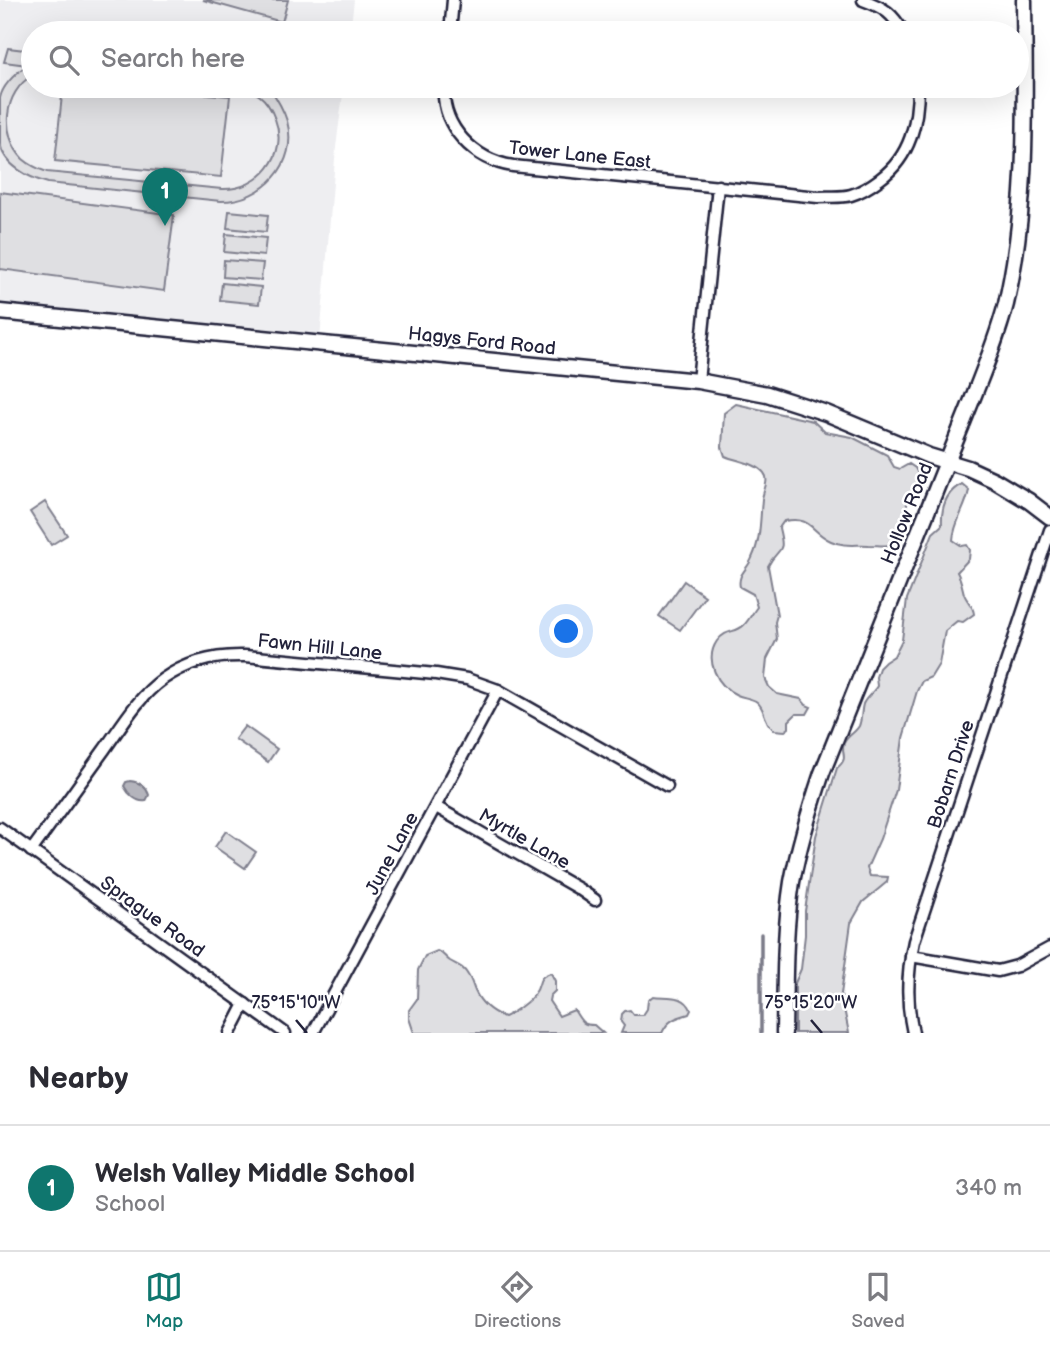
<!DOCTYPE html>
<html lang="en">
<head>
<meta charset="utf-8">
<style>
	body { margin:0; font-family:"Balsamiq Sans",sans-serif; background:#f2f2f3; color:#2b2b33 }
	.you { position:absolute; left:567px; top:632px; width:24px; height:24px; margin:-18px; border:5px solid #fff; border-radius:50%; background:#1a73e8; box-shadow:0 0 0 10px #1a73e833 }
	.badge { display:grid; place-items:center; width:46px; height:46px; border-radius:50%; background:#0f766e; color:#fff; font-size:23px; font-weight:700 }
	.pin { position:absolute; translate:-50% -58px; filter:drop-shadow(0 2px 4px #0008) }
	.pin::after { content:''; position:absolute; top:37px; width:24px; height:21px; background:inherit; clip-path:polygon(0 0,100% 0,50% 100%) }
	.list { margin:0; padding:0; list-style:none }
	h2 { display:flex; justify-content:space-between; align-items:center; height:91px; margin:0; padding:0 28px; font-size:30px }
	h2 small { font-size:23px; font-weight:400; color:#7c7c81 }
	.list li { display:grid; grid-template-columns:46px 1fr auto; gap:21px; align-items:center; box-sizing:border-box; height:126px; padding:0 28px; border-top:2px solid #e1e1e2 }
	.list b { display:block; font-size:26px; white-space:nowrap }
	.list p { margin:0; font-size:23px; white-space:nowrap; color:#7c7c81 }
	.list em { font-size:23px; font-style:normal; color:#7c7c81 }
	.icon { flex:none; width:38px; height:38px; fill:none; stroke:currentColor; stroke-width:2; stroke-linecap:round; stroke-linejoin:round }
	.map { position:relative; flex:none; width:1050px; height:1033px; overflow:hidden }
	.search { position:absolute; background:#fff; box-shadow:0 7px 28px #0002; left:21px; right:21px; top:21px; height:77px; display:flex; align-items:center; gap:18px; box-sizing:border-box; padding:0 24px; border-radius:38px; color:#7c7c81; font-size:26px }
	.sheet { height:217px; background:#fff }
	nav { display:flex; justify-content:space-around; align-items:center; box-sizing:border-box; height:98px; border-top:2px solid #e1e1e2; background:#fff; font-size:19px; color:#7c7c81 }
	nav a { display:grid; justify-items:center; gap:4px }
	nav .on { color:#0f766e }
	.map>svg:first-child { display:block }
	.built { fill:#eeeef1 }
	.green { fill:#dfdfe2; stroke:#80808e; stroke-width:2 }
	.water { fill:#b4b4bc; stroke:#7a7a88; stroke-width:2 }
	.lines { fill:none; stroke-linecap:round; stroke-linejoin:round }
	.stream { stroke:#7a7a88; stroke-width:3.5 }
	.street-casing { stroke:#22223b; stroke-width:15 }
	.secondary-casing { stroke:#22223b; stroke-width:19 }
	.street { stroke:#fff; stroke-width:10 }
	.secondary { stroke:#fff; stroke-width:14 }
	.ticks { fill:none; stroke:#22223b; stroke-width:2.5 }
	.labels { text-anchor:middle; stroke-width:5; stroke-linejoin:round; paint-order:stroke }
	.street-label { font-size:19px; fill:#22223b; stroke:#fff }
	.ticks-label { font-size:18px; text-anchor:middle; fill:#22223b; stroke:#fff; stroke-width:5; stroke-linejoin:round; paint-order:stroke }
</style>
</head>
<body>
<div class="map">
<svg width="1050" height="1033" viewBox="0 0 1050 1033">
	<rect width="100%" height="100%" fill="#fff"/>
	<filter id="ink" filterUnits="userSpaceOnUse"><feTurbulence type="fractalNoise" baseFrequency=".0143" numOctaves="2"/><feDisplacementMap in="SourceGraphic" scale="14" xChannelSelector="R" yChannelSelector="G"/><feConvolveMatrix kernelMatrix="1 2 1 2 8 2 1 2 1" color-interpolation-filters="sRGB"/></filter>
	<g filter="url(#ink)">
		<!-- built -->
		<path class="built" d="M0 0H354L350 33H33V86H344L336 147 320 340 0 304Z"/>
		<!-- green -->
		<g class="green">
			<path d="M203 0H288L282 22Z"/>
			<path d="M8 48 33 51V75C3 92 0 135 23 159 30 165 38 169 47 172L222 189C260 190 289 155 275 119 272 111 267 101 260 96 253 90 243 88 235 86H329V93L269 87C276 97 283 108 287 121 299 164 263 201 221 201L48 183C29 178 3 165 0 143 0 136 0 128 0 121 0 114 0 105 0 98 3 84 16 73 27 65L4 62Z"/>
			<path d="M63 86H119L230 96 221 177 55 161Z"/>
			<path d="M0 192 174 215 164 291 0 269Z"/>
			<path d="M229 211 268 215 266 232 227 228Z"/>
			<path d="M226 234 266 238 264 256 224 252Z"/>
			<path d="M224 260 263 263 261 280 223 277Z"/>
			<path d="M222 283 261 287 259 304 220 300Z"/>
			<path d="M736 404 813 421 825 432 852 437 887 455 894 467 900 469 909 464 915 468 920 477 909 497 896 544C886 547 879 545 869 545 856 544 844 547 831 541 809 531 813 516 784 521L779 528C786 556 779 545 768 566L777 615 775 622 777 639 767 659 765 678 769 687 777 694 801 699 806 705 811 707 807 714H796L789 721V728L785 731 774 730C772 728 767 723 767 721 763 714 764 708 757 702 752 698 744 698 737 695 717 686 704 660 717 641 727 628 735 634 744 625 749 620 753 612 757 607L753 594 740 587C737 574 748 569 752 558 761 539 760 520 762 499 763 491 770 480 764 473 757 463 736 461 725 456L722 447 724 413Z"/>
			<path d="M962 484 969 490C966 508 954 522 953 540L962 546 967 545 970 550 969 559 957 572C961 579 962 586 964 594 967 602 973 605 974 614L963 622 957 621 945 631 939 664 931 677 922 681 917 691 903 738 896 790 880 839 867 868 870 876 888 877 887 882 863 902 851 923 841 994 849 1033H795V983L801 969 805 935V911L816 836 837 768C850 757 840 754 844 743 847 736 855 733 859 726 862 719 861 711 863 704 866 697 873 693 877 686L876 677 879 668 885 662 894 656 902 640 907 599 933 533 942 525C941 508 946 492 962 484Z"/>
			<path d="M45 502 67 535 51 545 30 512Z"/>
			<path d="M684 581 705 596 680 630 659 616Z"/>
			<path d="M245 726 277 749 268 762 235 739Z"/>
			<path d="M226 831 256 852 245 868 215 847Z"/>
			<path d="M437 951C444 953 444 957 450 961 457 965 464 967 468 975 471 979 473 986 475 991 481 1004 491 1012 504 1017 513 1013 530 1001 535 993 542 984 536 977 551 973L555 981V991L550 996 549 1001 559 1016 574 1010C581 1020 581 1025 594 1025L603 1033H414L409 1018V1010L417 999 418 970 425 956Z"/>
			<path d="M653 996C668 998 685 994 691 1010L689 1014C675 1018 668 1020 662 1033H621L624 1026 621 1022 622 1014 625 1011 630 1010 634 1015H643L647 1009 648 1000Z"/>
		</g>
		<!-- water -->
		<path class="water" d="M130 781C140 782 146 786 149 795L146 801C137 803 128 794 124 786L126 782Z"/>
		<g class="lines">
			<!-- stream -->
			<path class="stream" d="M761 1033V934"/>
			<!-- street casing -->
			<g class="street-casing">
				<g id="street">
					<path d="M863 0C885 8 892 13 904 33"/>
					<path d="M450 33 453 0"/>
					<path d="M444 86C441 127 474 160 513 166L818 197C828 196 841 198 851 195 861 192 872 185 880 179 911 156 918 122 918 86"/>
					<path d="M698 381 718 186"/>
					<path d="M436 807 579 889 595 900"/>
					<path d="M0 828 285 1033"/>
					<path d="M31 851C56 817 80 783 104 750 122 725 138 697 163 679 187 662 216 655 245 656L436 674 467 679 498 690 667 786"/>
					<path d="M911 956 998 971 1017 966 1050 948"/>
					<path d="M230 1033 245 1004"/>
					<path d="M313 1033 498 690"/>
					<path d="M913 1033C906 1002 907 972 914 941L1050 530"/>
				</g>
			</g>
			<!-- secondary casing -->
			<g class="secondary-casing">
				<g id="secondary">
					<path d="M0 312 698 381 767 394 826 413 929 456 968 468 994 480 1029 501 1050 517"/>
					<path d="M784 1033C785 983 784 932 792 882 799 845 810 809 822 773L974 395C986 365 998 335 1006 304 1029 204 1025 102 1024 0"/>
				</g>
			</g>
			<!-- street -->
			<use href="#street" class="street"/>
			<!-- secondary -->
			<use href="#secondary" class="secondary"/>
		</g>
	</g>
	<!-- ticks -->
	<path class="ticks" d="M296 1020 307 1033M811 1020 822 1033"/>
	<g class="labels">
		<!-- street labels -->
		<g class="street-label">
			<text transform="translate(580 154) rotate(6)" y="7">Tower Lane East</text>
			<text transform="translate(482 340) rotate(6)" y="7">Hagys Ford Road</text>
			<text transform="translate(906 513) rotate(-68)" y="7">Hollow Road</text>
			<text transform="translate(320 646) rotate(6)" y="7">Fawn Hill Lane</text>
			<text transform="translate(950 774) rotate(-72)" y="7">Bobarn Drive</text>
			<text transform="translate(525 838) rotate(30)" y="7">Myrtle Lane</text>
			<text transform="translate(391 853) rotate(-62)" y="7">June Lane</text>
			<text transform="translate(153 916) rotate(36)" y="7">Sprague Road</text>
		</g>
	</g>
	<g class="ticks-label">
		<text x="296" y="1008">75°15'10"W</text>
		<text x="811" y="1008">75°15'20"W</text>
	</g>
</svg>
<div class="you"></div>
<div class="pin badge" style="left:165px;top:226px">1</div>
<div class="search"><svg class="icon" aria-label="search" viewBox="0 0 24 24"><circle cx="10" cy="10" r="6"/><path d="M15 15l6 6"/></svg>Search here</div>
</div>
<section class="sheet">
<h2>Nearby<small></small></h2>
<ul class="list">
<li><span class="badge">1</span><div><b>Welsh Valley Middle School</b><p>School</p></div><em>340 m</em></li>
</ul>
</section>
<nav>
<a class="on"><svg class="icon" aria-label="map" viewBox="0 0 24 24"><path d="M3 6l6-2 6 2 6-2v14l-6 2-6-2-6 2zM9 4v14M15 6v14"/></svg>Map</a>
<a><svg class="icon" aria-label="directions" viewBox="0 0 24 24"><path d="M12 3l9 9-9 9-9-9zM9 14v-3h6M13 9l2 2-2 2"/></svg>Directions</a>
<a><svg class="icon" aria-label="saved" viewBox="0 0 24 24"><path d="M7 4h10v16l-5-4-5 4z"/></svg>Saved</a>
</nav>
</body>
</html>
